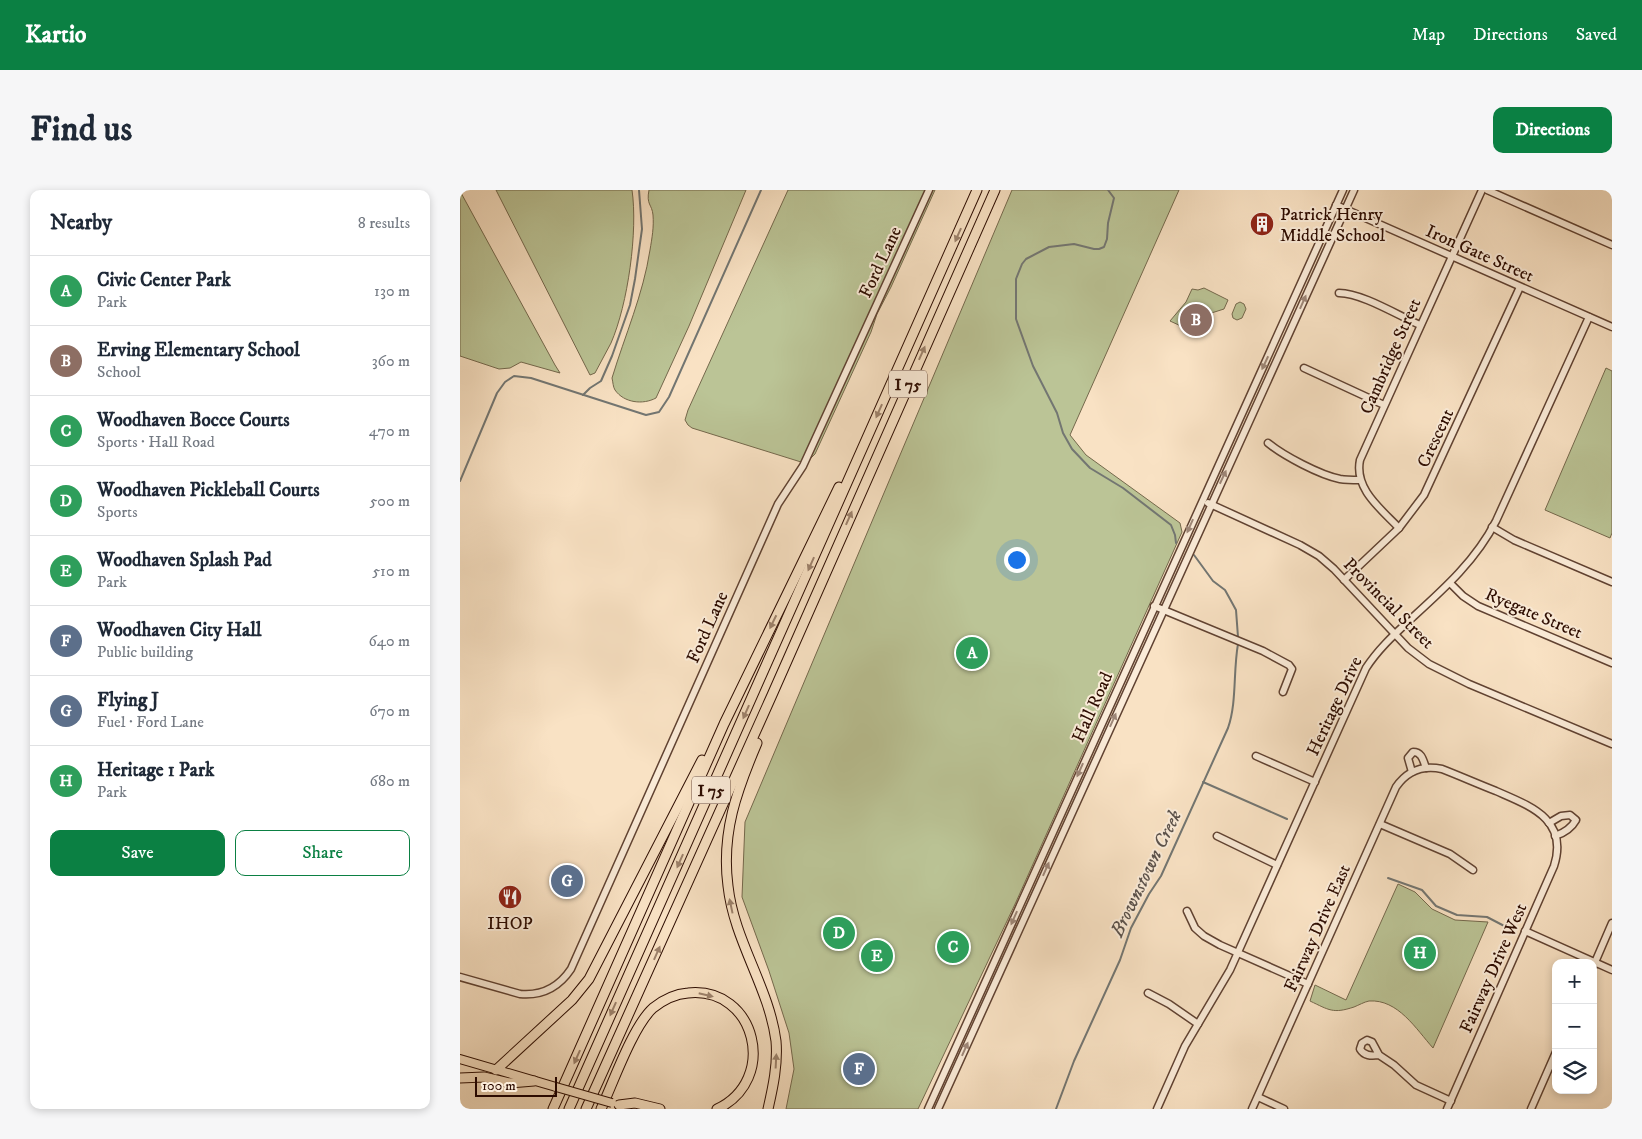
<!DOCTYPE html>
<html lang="en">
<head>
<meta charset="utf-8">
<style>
	body { margin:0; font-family:"IM FELL DW Pica",serif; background:#f6f6f7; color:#1f2937 }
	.controls { position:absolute; right:15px; bottom:15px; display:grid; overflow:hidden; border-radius:10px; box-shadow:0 2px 8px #0003 }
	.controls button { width:45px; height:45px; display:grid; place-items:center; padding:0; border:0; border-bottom:1px solid #e0e1e3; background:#fff; color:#1f2937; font:25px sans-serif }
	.scale { position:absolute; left:15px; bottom:12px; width:82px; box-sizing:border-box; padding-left:5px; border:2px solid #2d0c01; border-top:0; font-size:14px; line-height:18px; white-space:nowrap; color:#2d0c01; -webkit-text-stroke:4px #fbecd9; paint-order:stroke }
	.you { position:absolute; left:556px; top:369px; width:18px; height:18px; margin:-12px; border:4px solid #fff; border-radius:50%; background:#1a73e8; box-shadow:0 0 0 8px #1a73e833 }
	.badge { display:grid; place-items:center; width:32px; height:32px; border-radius:50%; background:#0b8043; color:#fff; font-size:16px; font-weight:700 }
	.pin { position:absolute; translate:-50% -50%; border:2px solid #fff; box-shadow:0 1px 5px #0006 }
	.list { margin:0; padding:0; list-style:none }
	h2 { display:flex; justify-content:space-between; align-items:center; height:65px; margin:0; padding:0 20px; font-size:21px }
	h2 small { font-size:16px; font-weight:400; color:#747a83 }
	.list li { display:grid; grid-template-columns:32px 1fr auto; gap:15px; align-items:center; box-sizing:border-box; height:70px; padding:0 20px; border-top:1px solid #e0e1e3 }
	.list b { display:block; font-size:19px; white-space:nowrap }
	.list p { margin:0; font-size:16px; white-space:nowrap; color:#747a83 }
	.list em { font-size:16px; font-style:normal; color:#747a83 }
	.actions { display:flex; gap:10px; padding:15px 20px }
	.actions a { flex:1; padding:11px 0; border:1px solid #0b8043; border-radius:10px; text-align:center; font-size:18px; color:#0b8043 }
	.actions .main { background:#0b8043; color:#fff }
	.icon { flex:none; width:28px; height:28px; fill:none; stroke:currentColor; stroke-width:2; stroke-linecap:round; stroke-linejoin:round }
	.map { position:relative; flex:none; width:1152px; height:919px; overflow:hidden; border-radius:10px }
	header { display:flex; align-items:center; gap:30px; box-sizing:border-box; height:70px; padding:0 25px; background:#0b8043; color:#fff }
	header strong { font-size:24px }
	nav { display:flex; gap:28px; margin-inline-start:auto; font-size:18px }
	.intro { display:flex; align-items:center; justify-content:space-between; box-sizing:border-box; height:120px; padding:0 30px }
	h1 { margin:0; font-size:35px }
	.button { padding:12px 22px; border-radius:10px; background:#0b8043; color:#fff; font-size:18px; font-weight:700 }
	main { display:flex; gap:30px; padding:0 30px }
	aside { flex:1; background:#fff; border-radius:10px; box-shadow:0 2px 8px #0003 }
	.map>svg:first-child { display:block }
	.green { fill:#bbc496; stroke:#74684c }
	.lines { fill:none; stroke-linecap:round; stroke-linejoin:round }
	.stream { stroke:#737672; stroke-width:2 }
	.minor-casing { stroke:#604232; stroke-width:9 }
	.major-casing { stroke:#2d0c01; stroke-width:10 }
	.highway-casing { stroke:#2d0c01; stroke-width:11 }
	.minor { stroke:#fbecd9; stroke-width:6 }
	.major { stroke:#f9e2c4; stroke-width:8 }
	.highway { stroke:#f9e2c4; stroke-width:9 }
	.major-bridge-casing { stroke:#2d0c01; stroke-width:10; stroke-linecap:butt }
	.major-bridge { stroke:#f9e2c4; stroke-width:8 }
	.oneway { fill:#9d826c }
	.oneway2 { fill:#9e8778 }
	.labels { text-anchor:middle; stroke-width:4; stroke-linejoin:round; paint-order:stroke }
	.shield { fill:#fbecd9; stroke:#6b4f42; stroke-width:1 }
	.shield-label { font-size:16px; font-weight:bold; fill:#2d0c01 }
	.poi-label { font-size:18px; fill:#2d0c01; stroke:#fbecd9; text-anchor:start }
	.street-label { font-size:18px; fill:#2d0c01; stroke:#fbecd9 }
	.water-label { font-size:19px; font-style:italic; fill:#5b524c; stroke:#fbecd9 }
</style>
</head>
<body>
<header>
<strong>Kartio</strong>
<nav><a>Map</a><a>Directions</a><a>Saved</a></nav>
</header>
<div class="intro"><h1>Find us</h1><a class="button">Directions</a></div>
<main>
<aside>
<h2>Nearby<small>8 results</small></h2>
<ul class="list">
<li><span class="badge" style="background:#2e9e5b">A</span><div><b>Civic Center Park</b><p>Park</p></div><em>130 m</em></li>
<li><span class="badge" style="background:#8d6e63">B</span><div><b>Erving Elementary School</b><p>School</p></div><em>360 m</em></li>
<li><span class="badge" style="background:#2e9e5b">C</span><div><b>Woodhaven Bocce Courts</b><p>Sports · Hall Road</p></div><em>470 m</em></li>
<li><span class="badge" style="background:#2e9e5b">D</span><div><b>Woodhaven Pickleball Courts</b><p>Sports</p></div><em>500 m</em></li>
<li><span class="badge" style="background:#2e9e5b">E</span><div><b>Woodhaven Splash Pad</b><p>Park</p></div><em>510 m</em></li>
<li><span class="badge" style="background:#5c6f8a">F</span><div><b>Woodhaven City Hall</b><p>Public building</p></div><em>640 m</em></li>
<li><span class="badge" style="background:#5c6f8a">G</span><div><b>Flying J</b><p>Fuel · Ford Lane</p></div><em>670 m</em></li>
<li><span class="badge" style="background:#2e9e5b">H</span><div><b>Heritage 1 Park</b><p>Park</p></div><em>680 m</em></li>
</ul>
<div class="actions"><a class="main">Save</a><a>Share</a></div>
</aside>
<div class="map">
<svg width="1152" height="919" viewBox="0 0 1152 919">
	<rect width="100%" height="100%" fill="#f9e2c4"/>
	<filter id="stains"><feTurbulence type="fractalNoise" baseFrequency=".004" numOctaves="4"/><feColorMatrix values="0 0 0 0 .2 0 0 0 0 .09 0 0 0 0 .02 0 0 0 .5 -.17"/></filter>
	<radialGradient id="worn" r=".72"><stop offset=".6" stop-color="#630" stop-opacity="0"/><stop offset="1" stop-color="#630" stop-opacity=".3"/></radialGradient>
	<!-- green -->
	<g class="green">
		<path d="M36 0H172C178 41 168 114 151 153 146 163 140 173 135 183L130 185Z"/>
		<path d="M189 0H286L229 136 196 208C183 215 164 213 155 200 153 197 153 192 152 188 165 145 183 105 190 60 192 48 194 37 193 25 192 14 186 15 189 0Z"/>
		<path d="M328 0H475L431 97 417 124 411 142 355 264 349 270 341 272 232 238 228 235 225 230 228 220Z"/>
		<path d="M552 0H719L610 245 626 265 720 333 722 342 556 712 458 919H326L334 879 329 843 309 781 282 707 285 632Z"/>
		<path d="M0 1 95 175 100 183 61 172 50 178 39 179 0 166Z"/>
		<path d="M744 98 768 110 764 119 745 125 741 129 734 142 710 131 726 112 732 99 738 100Z"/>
		<path d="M780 112 784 114 786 119 782 128 777 130 773 128 772 124 776 114Z"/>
		<path d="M1146 178 1152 181V343L1150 348 1085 320Z"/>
		<path d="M938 694 955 702 972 719 995 730 1028 732 973 858C956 839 938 809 909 811 904 812 899 815 894 817 873 824 869 820 850 811L855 795 886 810Z"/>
	</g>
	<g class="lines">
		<!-- stream -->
		<g class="stream">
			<path d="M648 0 654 8 648 33 647 49 644 57 639 59H634L614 54 589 57 566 69 562 74 556 89V129L573 176 597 223 603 243 612 259 630 278 663 298 711 335 715 345 716 353"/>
			<path d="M123 205 130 198 141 191 152 166 170 115 175 89 182 39 179 0"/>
			<path d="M0 291 37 203 45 192 54 186 71 188 186 225 199 222 209 207 301 0"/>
			<path d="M734 365 753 391 765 400 770 409 776 420 778 447"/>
			<path d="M743 592 827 629"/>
			<path d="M928 688 962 700 976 716 997 725 1027 727 1052 740"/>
			<path d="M596 919 614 871 660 770 671 738 689 704 701 686 768 538C777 512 773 482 778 454"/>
		</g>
		<!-- minor casing -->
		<g class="minor-casing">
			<g id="minor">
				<path d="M1027 0 1152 55"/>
				<path d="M876 15 1152 137"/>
				<path d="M879 103C902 103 939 126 960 135"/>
				<path d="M844 178 924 215"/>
				<path d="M808 253C824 266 860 285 880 289 886 290 893 290 900 290"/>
				<path d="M748 313 840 355 859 366 874 379 948 458 969 474 1009 494 1152 554"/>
				<path d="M1032 337 1054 350 1152 392"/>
				<path d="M939 338C921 319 894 299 900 270L1022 0"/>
				<path d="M884 390 939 338 964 305 1060 97"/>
				<path d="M990 393 1003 406 1018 416 1152 473"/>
				<path d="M694 416 803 461 829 475 832 479 823 502"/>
				<path d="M796 566 855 592"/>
				<path d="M952 582 948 568 953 562C962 562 963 570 966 578"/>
				<path d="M1089 633 1101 626 1110 625 1116 630C1111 639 1104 643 1095 646"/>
				<path d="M920 634 990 664 1013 680"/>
				<path d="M757 646 817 675"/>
				<path d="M727 721 735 738 744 746 760 755 848 794"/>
				<path d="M1065 741 1152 780"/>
				<path d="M1133 777 1152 733"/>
				<path d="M0 787 60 804C82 806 99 797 111 779L318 314 343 276 469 0"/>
				<path d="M688 803 709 814 738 834"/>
				<path d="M919 865C911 866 904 866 900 859L902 853 907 850 912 852 919 865 934 875 956 895 991 911"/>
				<path d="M798 907 824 919"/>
				<path d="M468 919 883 0"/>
				<path d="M478 919 894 0"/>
				<path d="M697 919 725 856 770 780 906 478C919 458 936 443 953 427 985 398 1016 370 1036 331L1129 127"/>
				<path d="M792 919 936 597C947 581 963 575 982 579 1000 586 1018 594 1036 601 1070 616 1109 629 1094 676L987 919"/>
				<path d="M1071 919 1096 862"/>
			</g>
		</g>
		<!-- major casing -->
		<g class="major-casing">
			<path id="major" d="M0 869 96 897"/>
		</g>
		<!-- highway casing -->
		<g class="highway-casing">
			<g id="highway">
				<path d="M297 553C277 600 261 643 268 696 274 751 309 797 316 851 318 874 313 897 308 919"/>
				<path d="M36 880 112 810 129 789 242 570"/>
				<path d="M0 888 24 887 50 893 74 891"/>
				<path d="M159 915 175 913 200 919"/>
				<path d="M93 919 264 534 379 297"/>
				<path d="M109 919 517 0"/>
				<path d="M126 919 312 505 535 0"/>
				<path d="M141 919C153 893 173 836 193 818 203 810 215 804 228 803 296 796 319 890 257 919"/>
			</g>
		</g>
		<!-- minor -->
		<use href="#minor" class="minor"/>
		<!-- major -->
		<use href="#major" class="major"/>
		<!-- highway -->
		<use href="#highway" class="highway"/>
		<!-- major-bridge casing -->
		<g class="major-bridge-casing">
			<path id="major-bridge" d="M96 897 152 913"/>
		</g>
		<!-- major-bridge -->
		<use href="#major-bridge" class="major-bridge"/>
	</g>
	<!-- one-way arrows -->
	<defs><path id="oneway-solid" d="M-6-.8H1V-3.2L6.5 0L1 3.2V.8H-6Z" transform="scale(1.25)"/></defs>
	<g class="oneway">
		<use href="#oneway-solid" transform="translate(498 45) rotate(114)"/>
		<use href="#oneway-solid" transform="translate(462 163) rotate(-66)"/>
		<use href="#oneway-solid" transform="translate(419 221) rotate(114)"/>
		<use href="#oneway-solid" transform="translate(389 328) rotate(-66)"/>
		<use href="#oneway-solid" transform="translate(351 374) rotate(114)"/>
		<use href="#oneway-solid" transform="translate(313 432) rotate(116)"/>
		<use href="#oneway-solid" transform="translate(286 522) rotate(114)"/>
		<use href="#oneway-solid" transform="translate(220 671) rotate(114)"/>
		<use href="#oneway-solid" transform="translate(271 716) rotate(-102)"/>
		<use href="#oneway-solid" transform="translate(197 763) rotate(-66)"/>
		<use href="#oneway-solid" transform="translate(246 805) rotate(13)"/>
		<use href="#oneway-solid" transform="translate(153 819) rotate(114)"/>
		<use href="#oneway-solid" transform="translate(117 867) rotate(114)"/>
		<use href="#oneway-solid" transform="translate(316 871) rotate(-87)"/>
	</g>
	<g class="oneway2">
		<use href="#oneway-solid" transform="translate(843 112) rotate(-66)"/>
		<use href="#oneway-solid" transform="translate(805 173) rotate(115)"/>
		<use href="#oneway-solid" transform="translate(763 287) rotate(-65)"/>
		<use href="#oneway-solid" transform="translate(730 336) rotate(114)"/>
		<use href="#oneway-solid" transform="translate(653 530) rotate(-66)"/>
		<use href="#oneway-solid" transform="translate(620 580) rotate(114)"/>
		<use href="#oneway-solid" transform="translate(586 679) rotate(-66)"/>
		<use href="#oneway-solid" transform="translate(554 728) rotate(114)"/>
		<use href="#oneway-solid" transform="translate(505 859) rotate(-66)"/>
	</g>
	<!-- icons -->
	<defs>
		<g id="building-disc" transform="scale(1.25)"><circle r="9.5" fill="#8f2418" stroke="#fbecd9"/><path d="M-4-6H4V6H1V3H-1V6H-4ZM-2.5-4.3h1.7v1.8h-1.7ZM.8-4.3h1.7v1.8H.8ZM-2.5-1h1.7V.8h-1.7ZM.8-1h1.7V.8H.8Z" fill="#fff"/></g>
		<g id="restaurant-disc" transform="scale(1.25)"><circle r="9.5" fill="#8f2418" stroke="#fbecd9"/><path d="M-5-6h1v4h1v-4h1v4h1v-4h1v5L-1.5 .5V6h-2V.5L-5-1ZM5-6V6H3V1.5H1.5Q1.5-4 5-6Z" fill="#fff"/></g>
	</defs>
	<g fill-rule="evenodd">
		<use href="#building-disc" x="802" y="34"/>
		<use href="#restaurant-disc" x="50" y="707"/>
	</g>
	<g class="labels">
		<!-- shield labels -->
		<g class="shield">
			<rect x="429" y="180.5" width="38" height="27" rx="4"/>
			<rect x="232" y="586.5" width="38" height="27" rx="4"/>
		</g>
		<g class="shield-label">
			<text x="448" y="200">I 75</text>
			<text x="251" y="606">I 75</text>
		</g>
		<!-- poi labels -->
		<g class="poi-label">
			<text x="820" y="30">Patrick Henry<tspan x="820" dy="21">Middle School</tspan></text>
			<text x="50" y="739" text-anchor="middle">IHOP</text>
		</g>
		<!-- street labels -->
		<g class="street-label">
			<text transform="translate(1020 63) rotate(24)" y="6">Iron Gate Street</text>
			<text transform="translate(420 72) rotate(-65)" y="6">Ford Lane</text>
			<text transform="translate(930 166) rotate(-66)" y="6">Cambridge Street</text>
			<text transform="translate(975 248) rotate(-65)" y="6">Crescent</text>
			<text transform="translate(929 413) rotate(45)" y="6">Provincial Street</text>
			<text transform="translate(1074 423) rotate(23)" y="6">Ryegate Street</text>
			<text transform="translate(247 437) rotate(-66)" y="6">Ford Lane</text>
			<text transform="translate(874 516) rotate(-65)" y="6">Heritage Drive</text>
			<text transform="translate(632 517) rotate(-66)" y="6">Hall Road</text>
			<text transform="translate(857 738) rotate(-66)" y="6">Fairway Drive East</text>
			<text transform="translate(1033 778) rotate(-66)" y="6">Fairway Drive West</text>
		</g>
		<!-- water labels -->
		<g class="water-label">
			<text transform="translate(685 683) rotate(-64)" y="7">Brownstown Creek</text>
		</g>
	</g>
	<rect width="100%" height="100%" filter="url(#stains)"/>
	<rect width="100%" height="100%" fill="url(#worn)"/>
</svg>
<div class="controls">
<button>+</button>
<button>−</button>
<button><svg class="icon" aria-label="layers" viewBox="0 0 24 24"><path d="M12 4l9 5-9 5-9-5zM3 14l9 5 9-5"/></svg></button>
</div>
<div class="scale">100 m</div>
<div class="you"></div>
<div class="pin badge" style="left:512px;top:463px;background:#2e9e5b">A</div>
<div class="pin badge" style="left:736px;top:130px;background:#8d6e63">B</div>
<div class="pin badge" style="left:493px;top:757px;background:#2e9e5b">C</div>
<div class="pin badge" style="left:379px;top:743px;background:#2e9e5b">D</div>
<div class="pin badge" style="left:417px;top:766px;background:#2e9e5b">E</div>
<div class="pin badge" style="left:399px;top:879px;background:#5c6f8a">F</div>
<div class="pin badge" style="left:107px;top:691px;background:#5c6f8a">G</div>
<div class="pin badge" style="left:960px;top:763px;background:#2e9e5b">H</div>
</div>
</main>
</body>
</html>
